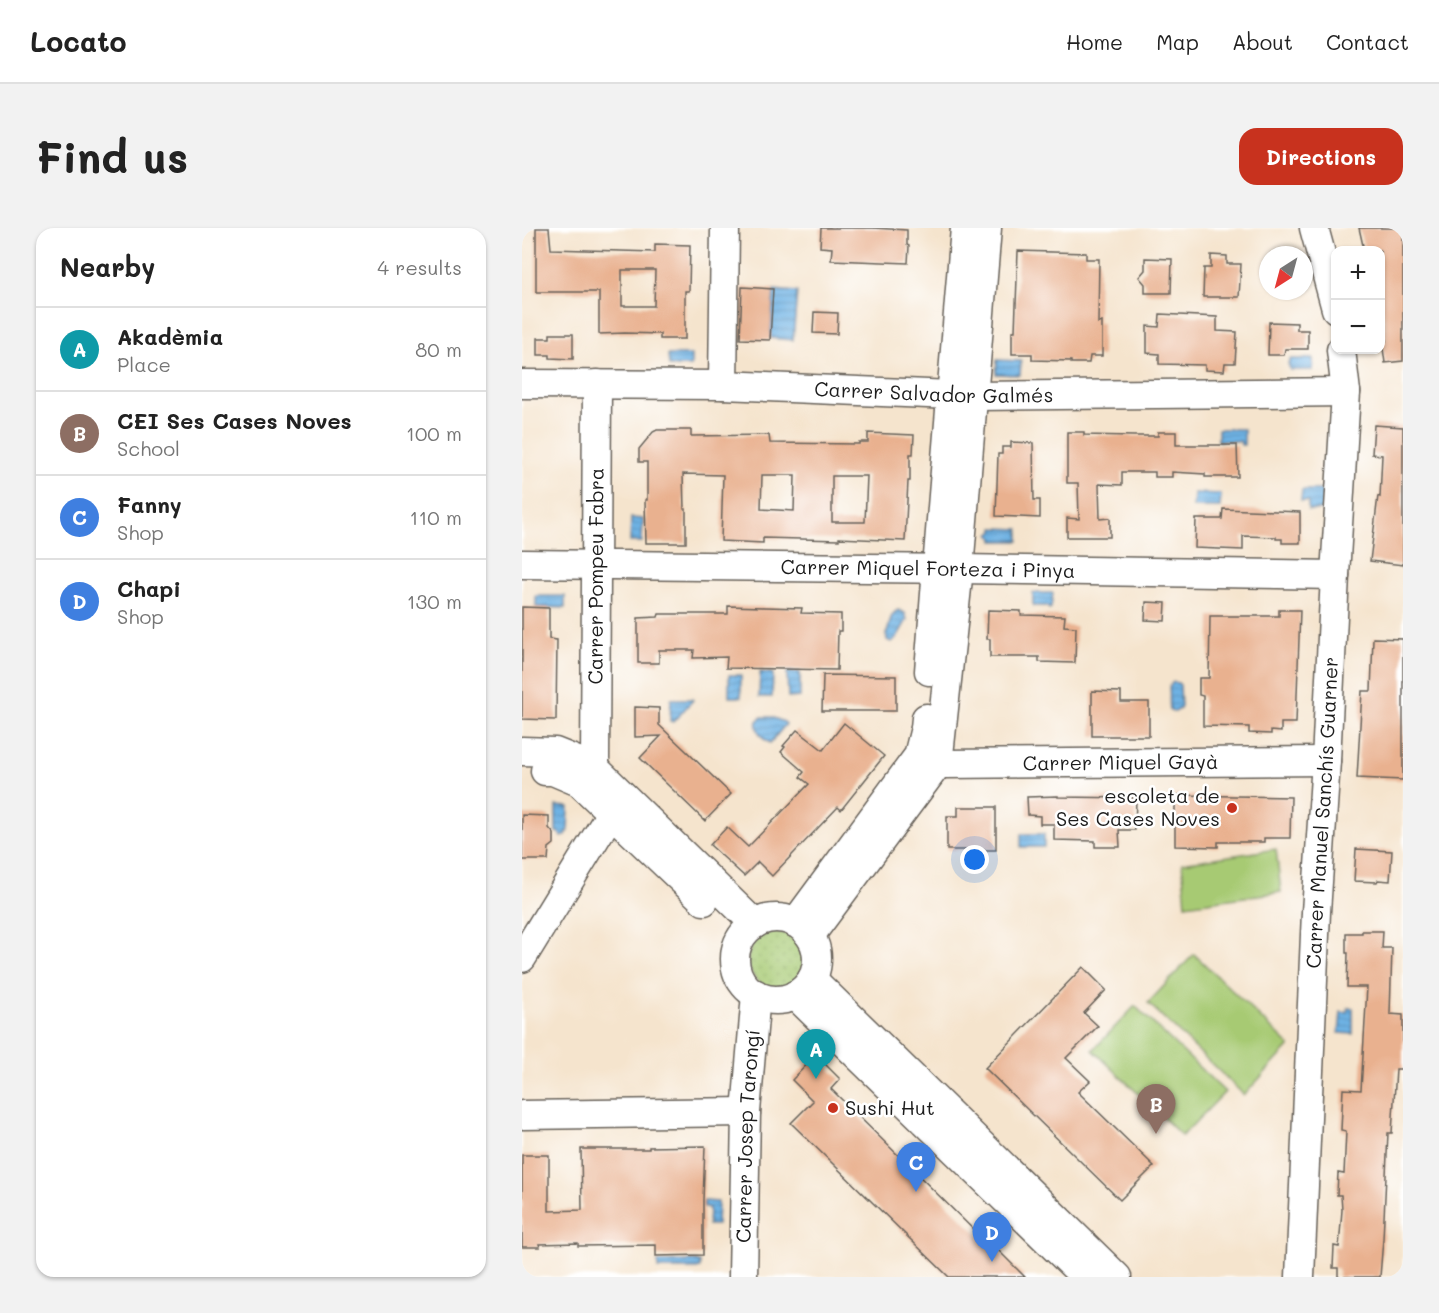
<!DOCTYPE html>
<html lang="en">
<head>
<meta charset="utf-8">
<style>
	body { margin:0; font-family:Mali,sans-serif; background:#f2f2f2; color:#222 }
	.controls { position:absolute; right:18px; top:18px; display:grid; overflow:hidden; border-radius:12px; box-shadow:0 2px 4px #0004 }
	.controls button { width:54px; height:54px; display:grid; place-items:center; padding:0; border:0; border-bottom:2px solid #e0e0e0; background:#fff; color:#222; font:30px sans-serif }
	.compass { position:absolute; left:737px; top:18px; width:54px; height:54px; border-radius:50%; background:#fff; box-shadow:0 2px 4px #0004; rotate:216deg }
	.you { position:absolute; left:453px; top:632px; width:21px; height:21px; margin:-15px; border:4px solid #fff; border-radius:50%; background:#1a73e8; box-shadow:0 0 0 9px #1a73e833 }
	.badge { display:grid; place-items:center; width:39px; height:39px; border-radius:50%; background:#c8321e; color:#fff; font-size:20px; font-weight:700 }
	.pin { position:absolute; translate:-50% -50px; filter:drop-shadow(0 2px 3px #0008) }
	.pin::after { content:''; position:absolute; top:32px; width:21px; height:18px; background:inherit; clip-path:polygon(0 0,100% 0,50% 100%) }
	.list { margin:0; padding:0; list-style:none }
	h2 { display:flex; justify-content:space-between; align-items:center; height:78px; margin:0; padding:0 24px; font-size:26px }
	h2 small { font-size:20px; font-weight:400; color:#767676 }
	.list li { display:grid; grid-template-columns:39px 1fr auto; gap:18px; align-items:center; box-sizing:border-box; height:84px; padding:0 24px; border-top:2px solid #e0e0e0 }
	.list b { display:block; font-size:22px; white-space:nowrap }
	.list p { margin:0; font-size:20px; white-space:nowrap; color:#767676 }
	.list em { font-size:20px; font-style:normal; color:#767676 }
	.map { position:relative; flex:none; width:881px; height:1049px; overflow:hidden; border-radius:18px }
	header { display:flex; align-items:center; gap:36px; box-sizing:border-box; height:84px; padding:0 30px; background:#fff; border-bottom:2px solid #e0e0e0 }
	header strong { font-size:28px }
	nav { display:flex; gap:33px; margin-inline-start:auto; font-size:21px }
	.intro { display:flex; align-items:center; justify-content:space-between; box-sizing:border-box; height:144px; padding:0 36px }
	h1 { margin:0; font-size:42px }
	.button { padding:15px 27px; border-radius:18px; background:#c8321e; color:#fff; font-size:21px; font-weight:700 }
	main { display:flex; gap:36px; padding:0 36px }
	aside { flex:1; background:#fff; border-radius:18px; box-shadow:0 2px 4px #0004 }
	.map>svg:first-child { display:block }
	.green { fill:url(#green-dots); stroke:#627348; stroke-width:1.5 }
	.pitch { fill:#a7ca73; stroke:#627348; stroke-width:1.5 }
	.water { fill:url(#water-rules); stroke:#456780; stroke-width:1.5 }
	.building { fill:#e9b18f; fill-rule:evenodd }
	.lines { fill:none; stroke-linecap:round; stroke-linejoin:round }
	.minor-casing { stroke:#68625a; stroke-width:31 }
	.minor { stroke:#fff; stroke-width:28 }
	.poi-dot { fill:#c8321e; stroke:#fff; stroke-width:2 }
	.labels { text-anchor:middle; stroke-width:5; stroke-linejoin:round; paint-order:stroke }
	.street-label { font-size:20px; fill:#1c1c1c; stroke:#fff }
	.poi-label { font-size:20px; fill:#1c1c1c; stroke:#fff; text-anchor:end }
</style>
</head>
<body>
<header>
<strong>Locato</strong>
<nav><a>Home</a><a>Map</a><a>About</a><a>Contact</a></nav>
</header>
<div class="intro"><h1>Find us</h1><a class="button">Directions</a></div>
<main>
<aside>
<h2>Nearby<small>4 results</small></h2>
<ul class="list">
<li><span class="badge" style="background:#0f9aa8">A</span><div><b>Akadèmia</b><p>Place</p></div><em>80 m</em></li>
<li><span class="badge" style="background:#8d6e63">B</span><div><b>CEI Ses Cases Noves</b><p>School</p></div><em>100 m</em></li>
<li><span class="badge" style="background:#3f7fe0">C</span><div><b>Fanny</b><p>Shop</p></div><em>110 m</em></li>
<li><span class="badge" style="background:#3f7fe0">D</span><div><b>Chapi</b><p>Shop</p></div><em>130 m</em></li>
</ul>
</aside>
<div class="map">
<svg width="881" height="1049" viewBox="0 0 881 1049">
	<defs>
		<pattern id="green-dots" width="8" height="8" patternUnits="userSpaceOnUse" patternTransform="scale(1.5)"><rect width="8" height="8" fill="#a7ca73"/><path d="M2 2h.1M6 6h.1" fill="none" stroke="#8fad63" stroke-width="1.8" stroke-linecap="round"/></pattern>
		<pattern id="water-rules" width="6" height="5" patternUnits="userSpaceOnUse" patternTransform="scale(1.5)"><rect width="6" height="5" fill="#6eb2e4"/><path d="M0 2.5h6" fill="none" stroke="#5f98c3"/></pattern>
	</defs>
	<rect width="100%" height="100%" fill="#fff"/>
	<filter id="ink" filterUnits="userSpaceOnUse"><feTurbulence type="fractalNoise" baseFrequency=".0167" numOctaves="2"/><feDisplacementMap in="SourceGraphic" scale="12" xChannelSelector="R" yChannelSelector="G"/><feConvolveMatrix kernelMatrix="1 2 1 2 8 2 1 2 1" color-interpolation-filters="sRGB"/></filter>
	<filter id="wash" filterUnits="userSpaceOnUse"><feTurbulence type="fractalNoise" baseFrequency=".008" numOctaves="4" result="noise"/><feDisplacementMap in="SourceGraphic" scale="24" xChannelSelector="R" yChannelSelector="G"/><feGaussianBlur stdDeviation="1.35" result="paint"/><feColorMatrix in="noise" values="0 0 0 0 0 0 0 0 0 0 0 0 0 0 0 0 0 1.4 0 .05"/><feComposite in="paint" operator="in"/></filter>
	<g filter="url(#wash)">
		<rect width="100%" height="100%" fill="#f5e4cd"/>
		<!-- green -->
		<circle class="green" cx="254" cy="732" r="28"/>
		<!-- pitch -->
		<g class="pitch">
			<path d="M754 621 759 664 664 677 660 635Z"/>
			<path d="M672 726 768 818 722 867 626 775Z"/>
			<path d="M613 778 703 864 660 908 571 822Z"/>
		</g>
		<!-- water -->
		<g class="water">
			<path d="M252 62 275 64 271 112 248 110Z"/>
			<path d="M146 127H169V138H147Z"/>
			<path d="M768 131H791V142H768L766 135 768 134Z"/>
			<path d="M475 132 499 133 498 147 474 146Z"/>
			<path d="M696 201H722V217H719L718 213H696Z"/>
			<path d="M780 262H801L800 282H786V273H779Z"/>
			<path d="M672 265 699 266 698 279H671Z"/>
			<path d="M109 290 121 291 120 314H108Z"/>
			<path d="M472 300 497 301V313H472V310L468 307 472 303Z"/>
			<path d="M511 365H531L529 380 527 381 525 378H511Z"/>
			<path d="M14 368H43V380L14 379Z"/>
			<path d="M376 382 383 385 385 392 374 411 369 414 365 412 364 406C369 398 366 387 376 382Z"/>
			<path d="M238 444 251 445 250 469H237Z"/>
			<path d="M265 444H278V469L266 470Z"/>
			<rect x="207" y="447" width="12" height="22"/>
			<path d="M651 454 656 455 658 457 659 478 658 481 653 484 648 482C647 479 648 463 647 459Z"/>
			<path d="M149 471H170L171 472 151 494 148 493Z"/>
			<path d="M240 489H249L262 494 264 496 248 515C240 511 233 501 235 493Z"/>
			<path d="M34 578 47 579 46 604H45L44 607 40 609 36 604H34Z"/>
			<rect x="499" y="606" width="23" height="13"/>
			<path d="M826 780H831V806L817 805 819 784 825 785Z"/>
			<path d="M182 973 196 974 195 997H186L187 980 182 979Z"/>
			<path d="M175 1033V1034H178V1040L175 1041H136V1034Z"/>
		</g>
		<g id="blocks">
			<!-- building -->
			<g class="building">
				<path d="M14 0H27L29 21 133 24V16L168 17 167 63H163V111H138V106L103 105 77 106V64H14ZM100 42H133L132 78H100Z"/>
				<path d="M299 0H351L385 2V17L387 18 386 35 309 32 310 20 298 19Z"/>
				<path d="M837 0H881V133L863 135 860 113H864L860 74H858V22H842Z"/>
				<path d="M496 23 564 25V31H577L576 95 580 94V128H568L567 135H549V133L510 132V126H490V103H493Z"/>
				<path d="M689 27 705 28V36H719L717 69H681L682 40H689Z"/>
				<path d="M623 30 650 31 649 65H623V56L617 49 623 42Z"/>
				<path d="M220 59 251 61 248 112 218 111Z"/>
				<path d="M292 84 316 85 315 106 291 105Z"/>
				<path d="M638 86 695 89V103L715 104 713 135H703L702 143 683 142V137L637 136V126L625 125V98L637 99Z"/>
				<path d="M747 94 775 95V102H786V121H763L762 127H746Z"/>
				<path d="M28 106H51V131L28 130V127H16V110H28Z"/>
				<path d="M852 197 881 199V337L848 333 856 268 858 269 860 227 850 226Z"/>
				<path d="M135 202H169V208L247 207 248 215 337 216V214H346V205L392 207 391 226H388V253H386L383 313 317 310V312L241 310V315L199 313 201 247 161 246 162 281H164V315H124L123 272H125V234H117V221L131 204ZM240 247H273L272 283 239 281ZM310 248H345L343 294H310Z"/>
				<path d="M545 204H562V207L612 208H636V204H654V217H715L716 249H683V246L650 244V249H633V244H600V257L577 256 578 291 588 290V309H545V290L557 291 556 255H545Z"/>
				<path d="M489 214 511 215 512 272H518V290L474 288 476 226H480V219H489Z"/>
				<path d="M701 281 778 284V315H760V311H754V309L721 308V322L673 320 674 291H700Z"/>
				<path d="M624 374 644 375 643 393 623 392Z"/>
				<path d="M206 378 280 380 279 385 319 386V403H316L315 442 204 440 205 429 171 430 172 422H137V435H116V390L136 389 137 386H206Z"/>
				<path d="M0 379 27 380V411L35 412 34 492 0 491Z"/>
				<path d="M466 382 499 383V387L543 388 542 398 554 399 553 435 517 434V429H468V411H465Z"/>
				<path d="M757 382H778L774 495H759V504L749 503V506L727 505V499L681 498V468L677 467V450H687L688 388H757Z"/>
				<path d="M851 410 881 411V552L835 550 840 463H849Z"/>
				<path d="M301 447 374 448V483H300Z"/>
				<path d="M570 463 599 464V474H627V508H570Z"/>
				<path d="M113 479 137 480V497L209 566 183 593 118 530 139 508 113 509Z"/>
				<path d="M322 495 362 528 319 582 316 579 250 648 236 634 222 648 188 617 205 599 226 619 287 556 278 549 282 544 259 524 263 519 261 518 275 502 301 522Z"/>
				<path d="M653 567 769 569 768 610H742V614H696V619L653 618Z"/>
				<path d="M536 568V569L614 570 613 602H597L598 619H573V613L532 612V596H518V588L506 587 505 569Z"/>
				<path d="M436 579H474V622H425V588H436Z"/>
				<path d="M0 587 27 588V600L32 606V616L27 620 26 632H0Z"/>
				<path d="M834 621 870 623 868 653 856 652 855 654 832 653Z"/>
				<path d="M840 703H861L860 720H870L868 786 881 787V841H874L870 905H866L861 1011 858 1049H816V1040H811L812 1018 817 1019 820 982 819 967H815L816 945 822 946 824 903 819 902 821 861 839 862 845 759H825L826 725H824V705H840Z"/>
				<path d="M561 739 584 762 562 785 576 798 544 830 568 853 556 864 632 938 598 972 463 840Z"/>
				<path d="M294 827 318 851 309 861 466 1016 468 1014 503 1049H427L269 895 291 873 270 852Z"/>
				<path d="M183 918 181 972V1027L134 1028V1017L56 1018V1015L17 1016 18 1019H0V927H27V983L60 982 59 921H127V919Z"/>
			</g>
		</g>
	</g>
	<g filter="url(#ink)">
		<use href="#blocks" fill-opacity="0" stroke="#68625a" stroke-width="1.5"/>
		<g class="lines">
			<!-- minor casing -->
			<g class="minor-casing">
				<g id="minor">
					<path d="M792 0 814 81"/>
					<path id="s1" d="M0 156 201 157 452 168 824 164"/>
					<path d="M201 157 203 0"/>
					<path id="s2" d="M0 336 437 341 813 347"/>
					<path d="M407 443 415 340 443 0"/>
					<path d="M0 523 33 524 73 540 233 696"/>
					<path id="s3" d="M399 529 416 536H423L804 533"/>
					<path id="s4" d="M73 540 75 156"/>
					<path d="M23 543H31L57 554 182 673"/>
					<circle cx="254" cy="731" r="41"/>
					<path d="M273 695 396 528 403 500 404 490"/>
					<path d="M288 708 416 536 437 341 465 0"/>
					<path d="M0 730 89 585 101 570"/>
					<path d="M290 751 595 1049"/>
					<path d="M273 767 563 1049"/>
					<path d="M0 887 224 884"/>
					<path id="s5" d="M221 1049 224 884 234 766"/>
					<path id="s6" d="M778 1049 794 684 804 533 813 347 824 164 819 122"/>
				</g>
			</g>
			<!-- minor -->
			<use href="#minor" class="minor"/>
		</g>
	</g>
	<!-- markers -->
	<g class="poi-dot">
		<circle cx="710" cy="580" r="6"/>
		<circle cx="311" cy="880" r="6"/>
	</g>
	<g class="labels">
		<!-- street labels -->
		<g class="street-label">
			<text dy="7" stroke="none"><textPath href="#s1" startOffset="412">Carrer Salvador Galmés</textPath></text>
			<text dy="7" stroke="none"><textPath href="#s2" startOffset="406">Carrer Miquel Forteza i Pinya</textPath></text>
			<text dy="7" stroke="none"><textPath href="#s4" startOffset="192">Carrer Pompeu Fabra</textPath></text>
			<text dy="7" stroke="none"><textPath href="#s3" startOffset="201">Carrer Miquel Gayà</textPath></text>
			<text dy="7" stroke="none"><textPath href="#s6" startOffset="465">Carrer Manuel Sanchís Guarner</textPath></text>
			<text dy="7" stroke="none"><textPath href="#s5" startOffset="141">Carrer Josep Tarongí</textPath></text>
		</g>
		<!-- poi labels -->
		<g class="poi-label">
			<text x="698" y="575">escoleta de<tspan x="698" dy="23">Ses Cases Noves</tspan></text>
			<text x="323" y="887" text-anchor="start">Sushi Hut</text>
		</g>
	</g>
</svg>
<div class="controls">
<button>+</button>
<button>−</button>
</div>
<svg class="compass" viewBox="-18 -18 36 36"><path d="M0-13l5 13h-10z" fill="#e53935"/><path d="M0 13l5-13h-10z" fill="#767676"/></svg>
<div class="you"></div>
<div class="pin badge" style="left:294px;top:851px;background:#0f9aa8">A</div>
<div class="pin badge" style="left:634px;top:906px;background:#8d6e63">B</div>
<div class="pin badge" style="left:394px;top:964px;background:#3f7fe0">C</div>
<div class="pin badge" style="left:470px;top:1034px;background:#3f7fe0">D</div>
</div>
</main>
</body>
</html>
